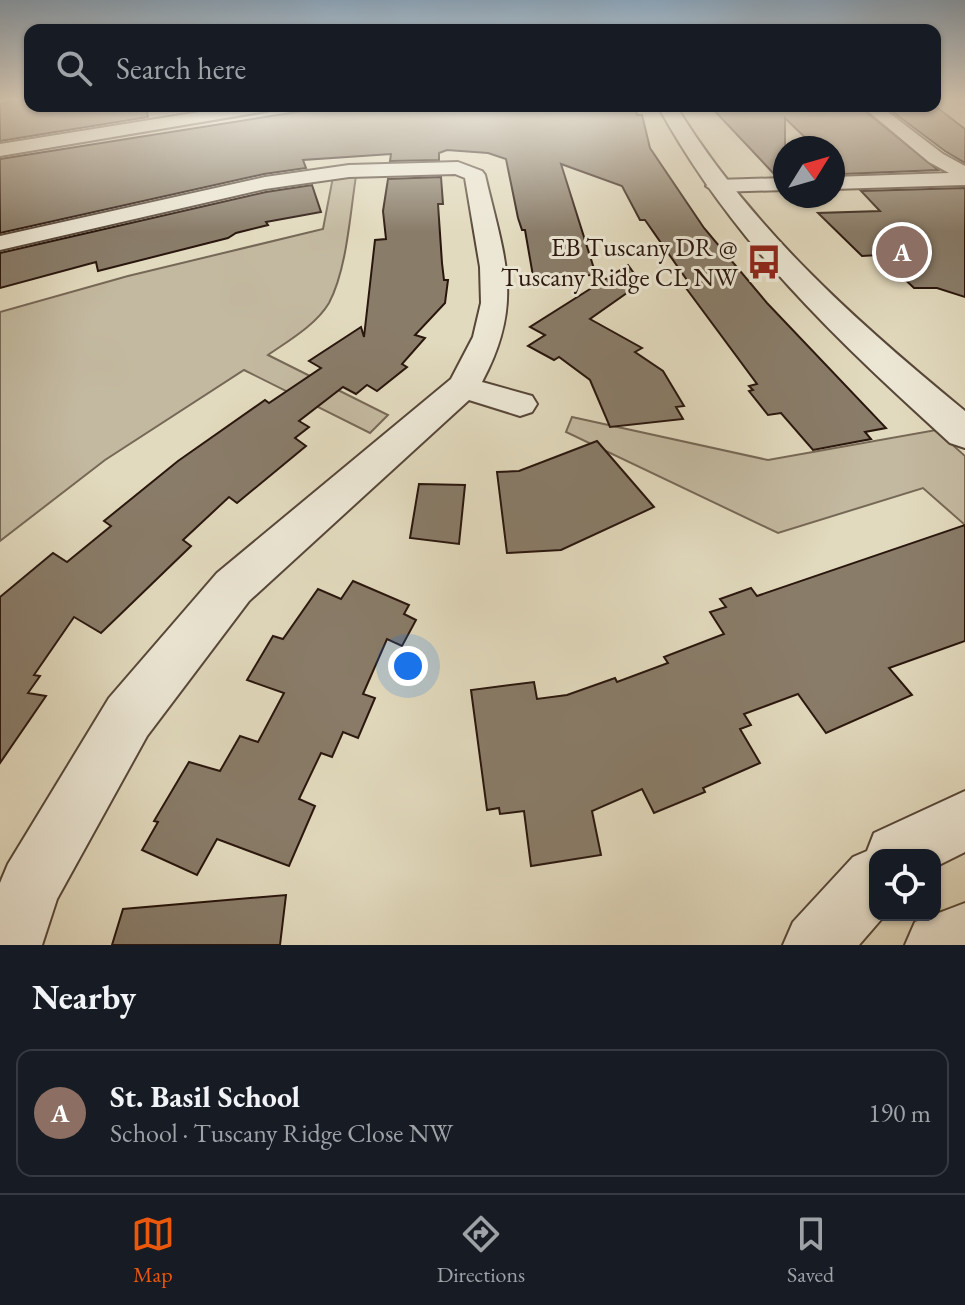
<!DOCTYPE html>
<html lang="en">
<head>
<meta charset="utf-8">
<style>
	body { margin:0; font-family:"EB Garamond",serif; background:#20242c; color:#f1f3f6 }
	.controls { position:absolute; right:24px; bottom:24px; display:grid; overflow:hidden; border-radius:16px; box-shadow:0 2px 6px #0004 }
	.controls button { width:72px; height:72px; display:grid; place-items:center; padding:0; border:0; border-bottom:2px solid #363941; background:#171b24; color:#f1f3f6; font:40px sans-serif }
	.compass { position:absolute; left:773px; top:136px; width:72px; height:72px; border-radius:50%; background:#171b24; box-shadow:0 2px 6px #0004; rotate:53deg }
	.you { position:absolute; left:408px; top:666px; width:28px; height:28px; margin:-20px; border:6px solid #fff; border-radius:50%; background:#1a73e8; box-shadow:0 0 0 12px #1a73e833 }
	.badge { display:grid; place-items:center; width:52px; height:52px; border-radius:50%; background:#ea580c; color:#fff; font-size:26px; font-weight:700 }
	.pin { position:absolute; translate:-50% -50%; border:4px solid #fff; box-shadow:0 2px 8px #0006 }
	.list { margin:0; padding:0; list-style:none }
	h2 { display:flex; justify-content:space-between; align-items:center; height:104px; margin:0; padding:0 32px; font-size:34px }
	h2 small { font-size:26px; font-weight:400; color:#9ea1a6 }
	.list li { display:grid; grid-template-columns:52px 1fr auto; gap:24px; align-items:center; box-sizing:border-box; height:128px; margin:0 16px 16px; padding:0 16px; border:2px solid #363941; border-radius:16px }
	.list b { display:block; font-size:30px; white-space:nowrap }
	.list p { margin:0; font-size:26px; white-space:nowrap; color:#9ea1a6 }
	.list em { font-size:26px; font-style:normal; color:#9ea1a6 }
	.icon { flex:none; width:44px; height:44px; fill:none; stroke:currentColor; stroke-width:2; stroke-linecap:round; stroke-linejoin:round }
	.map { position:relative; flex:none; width:965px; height:945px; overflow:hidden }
	.search { position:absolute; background:#171b24; box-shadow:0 2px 6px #0004; left:24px; right:24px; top:24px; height:88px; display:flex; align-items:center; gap:20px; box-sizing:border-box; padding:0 28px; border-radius:16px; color:#9ea1a6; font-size:30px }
	.sheet { height:248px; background:#171b24 }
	nav { display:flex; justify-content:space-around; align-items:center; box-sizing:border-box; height:112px; border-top:2px solid #363941; background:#171b24; font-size:22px; color:#9ea1a6 }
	nav a { display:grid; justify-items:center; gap:4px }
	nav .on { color:#ea580c }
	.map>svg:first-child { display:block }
	.green { fill:#c3b9a0; stroke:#766856; stroke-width:2 }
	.building { fill:#897c69; stroke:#29160d; stroke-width:2 }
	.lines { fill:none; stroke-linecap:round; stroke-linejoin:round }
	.minor-casing { stroke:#574739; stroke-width:4 }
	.tertiary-casing { stroke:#574739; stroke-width:4 }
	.minor { fill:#ece7d5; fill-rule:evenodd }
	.tertiary { fill:#ece7d5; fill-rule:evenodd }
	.labels { text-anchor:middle; stroke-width:6; stroke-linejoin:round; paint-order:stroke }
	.far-poi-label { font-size:26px; fill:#29160d; stroke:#ece7d5; text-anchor:end }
</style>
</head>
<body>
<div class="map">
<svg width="965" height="945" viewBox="0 0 965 945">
	<rect width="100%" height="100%" fill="#e2dabe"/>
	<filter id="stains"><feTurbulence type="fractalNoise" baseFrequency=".0025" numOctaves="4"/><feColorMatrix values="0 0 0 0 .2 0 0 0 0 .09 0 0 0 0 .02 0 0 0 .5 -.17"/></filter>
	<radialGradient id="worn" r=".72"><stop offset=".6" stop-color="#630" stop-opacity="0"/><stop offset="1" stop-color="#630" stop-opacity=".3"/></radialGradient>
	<!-- green -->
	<g class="green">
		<path d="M356 176C350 214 347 269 329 303 316 325 288 341 268 355L388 415 370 433 244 370 105 460 0 541V312L128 276 323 229 333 177Z"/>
		<path d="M572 417 768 460 936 430 965 456V525L923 488 778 533 566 432Z"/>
	</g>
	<!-- building -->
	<g class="building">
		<path d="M16 100H30V106H146L148 117 0 141V104Z"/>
		<path d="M472 106 636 111 637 115H642L650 148 704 228 767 303 886 428 865 432 871 439 813 450 781 413 768 415 749 391 753 390 749 386 757 384 683 284 689 283 645 220H640L622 186 561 164 596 275 533 276 525 230H522L518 218 506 159 488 153 447 150 439 153V160L390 161 391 154 303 160 306 168 264 174 0 233V159L303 111 364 106Z"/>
		<path d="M710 106H859L938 170 843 174 833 164V148H816L785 118V175H775Z"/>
		<path d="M885 106H935L965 129V163L945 151Z"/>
		<path d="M441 177 443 204H438L442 263 444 280H448L445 303 415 335 425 338 402 364 407 367 377 391 367 385 356 394 343 387 299 421 309 427 295 438 306 446 237 503 229 497 183 540 191 546 101 633 74 617 34 675 40 676 28 693 46 696 0 763V597L53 553 67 562 111 526 104 521 178 461 265 400 269 403 321 368 309 361 361 327 364 337 375 240 386 239 383 211 388 179Z"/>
		<path d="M312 185 321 212 266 222 268 225 236 233 228 238 98 271 96 262 0 288V253L266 192Z"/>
		<path d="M965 188V297L937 288H914L879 255 862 256 818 213 880 211 861 191Z"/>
		<path d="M628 265 641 283 590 319 642 348 635 352 663 371 684 406 676 407 683 419 610 427 590 380 559 357 554 360 528 346 545 335 530 327Z"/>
		<path d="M597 441 654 507 561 550 507 553 497 472 519 471Z"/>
		<path d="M419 484 465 485 459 544 410 538Z"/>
		<path d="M965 525V641L889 668 912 695 826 733 798 694 744 714 751 725 740 729 760 763 703 788 705 792 654 813 642 789 592 811 601 855 531 866 524 811 500 814 499 808 487 810 471 690 534 682 537 699 567 695 615 678 617 682 668 663 664 657 724 634 710 612 726 607 720 599 751 588 757 596Z"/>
		<path d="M353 581 409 605 404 614 416 620 402 646 387 639 363 694 375 698 358 738 343 732 332 757 321 753 299 799 315 806 289 866 217 839 197 875 142 850 158 822 154 821 189 762 220 771 240 736 258 742 284 693 247 680 273 636 283 639 318 589 341 599Z"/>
		<path d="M286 895 280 945H112L123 909Z"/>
	</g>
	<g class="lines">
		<!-- minor casing -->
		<g class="minor-casing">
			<g id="minor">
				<path d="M237 106H275L267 111 0 156V144Z"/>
				<path d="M862 106H880L943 154 965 166V185L833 189V177L949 173 929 162Z"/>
				<path d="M458 162 482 171 485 175C504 257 525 302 482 382L532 396 537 404 532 412 520 416 469 400 249 601 147 736 57 899 42 945H0V883L8 864 109 698 217 573 451 379 473 337 481 303 480 267 465 178 455 174 349 177 265 189 0 250V236L265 177 349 165Z"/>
				<path d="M785 178V190L716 192 706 186 716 180Z"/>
				<path d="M965 791V852L935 867V855H875V915H885L859 945H783L793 922 853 857 867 851 874 833Z"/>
				<path d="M965 903V945H905L915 922Z"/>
			</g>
		</g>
		<!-- tertiary casing -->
		<g class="tertiary-casing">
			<path id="tertiary" d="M658 106H676C751 228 855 321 965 411V448L950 443C837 340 732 242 658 106Z"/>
		</g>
		<!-- minor -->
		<use href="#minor" class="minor"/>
		<!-- tertiary -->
		<use href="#tertiary" class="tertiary"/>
	</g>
	<!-- sky -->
	<linearGradient id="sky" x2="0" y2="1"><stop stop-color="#8ca8bf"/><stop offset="0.43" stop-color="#f2eee2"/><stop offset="1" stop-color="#f2eee2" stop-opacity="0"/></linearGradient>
	<rect width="965" height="232" fill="url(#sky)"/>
	<!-- icons -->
	<defs>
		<g id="bus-bare" transform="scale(2.76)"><path d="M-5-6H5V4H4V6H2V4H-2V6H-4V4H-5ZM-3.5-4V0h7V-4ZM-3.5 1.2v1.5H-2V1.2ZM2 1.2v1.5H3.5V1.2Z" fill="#8f2418" stroke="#ece7d5" stroke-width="2.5" paint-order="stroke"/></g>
	</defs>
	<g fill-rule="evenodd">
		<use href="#bus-bare" x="764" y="262"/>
	</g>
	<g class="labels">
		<!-- far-poi labels -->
		<g class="far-poi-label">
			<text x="738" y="256">EB Tuscany DR @<tspan x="738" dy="30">Tuscany Ridge CL NW</tspan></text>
		</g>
	</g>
	<rect width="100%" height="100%" filter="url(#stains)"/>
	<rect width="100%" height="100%" fill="url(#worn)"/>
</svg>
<div class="controls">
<button><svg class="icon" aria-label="locate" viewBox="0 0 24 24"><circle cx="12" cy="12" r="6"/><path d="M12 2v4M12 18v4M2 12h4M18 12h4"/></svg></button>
</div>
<svg class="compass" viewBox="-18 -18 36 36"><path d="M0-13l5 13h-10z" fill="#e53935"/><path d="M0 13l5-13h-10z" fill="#9ea1a6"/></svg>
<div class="you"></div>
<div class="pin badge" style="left:902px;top:252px;background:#8d6e63">A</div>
<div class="search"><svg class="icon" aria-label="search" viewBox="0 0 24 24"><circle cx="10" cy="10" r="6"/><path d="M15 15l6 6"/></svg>Search here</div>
</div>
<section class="sheet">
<h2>Nearby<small></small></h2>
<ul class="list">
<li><span class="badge" style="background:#8d6e63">A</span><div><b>St. Basil School</b><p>School · Tuscany Ridge Close NW</p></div><em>190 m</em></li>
</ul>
</section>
<nav>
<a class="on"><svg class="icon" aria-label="map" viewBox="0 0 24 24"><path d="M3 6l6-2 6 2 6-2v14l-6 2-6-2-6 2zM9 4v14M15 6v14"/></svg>Map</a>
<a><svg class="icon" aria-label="directions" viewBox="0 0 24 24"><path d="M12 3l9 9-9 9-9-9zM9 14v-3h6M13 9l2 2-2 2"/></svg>Directions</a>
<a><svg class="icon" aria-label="saved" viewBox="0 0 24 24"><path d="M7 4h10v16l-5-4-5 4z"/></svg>Saved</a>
</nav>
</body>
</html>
